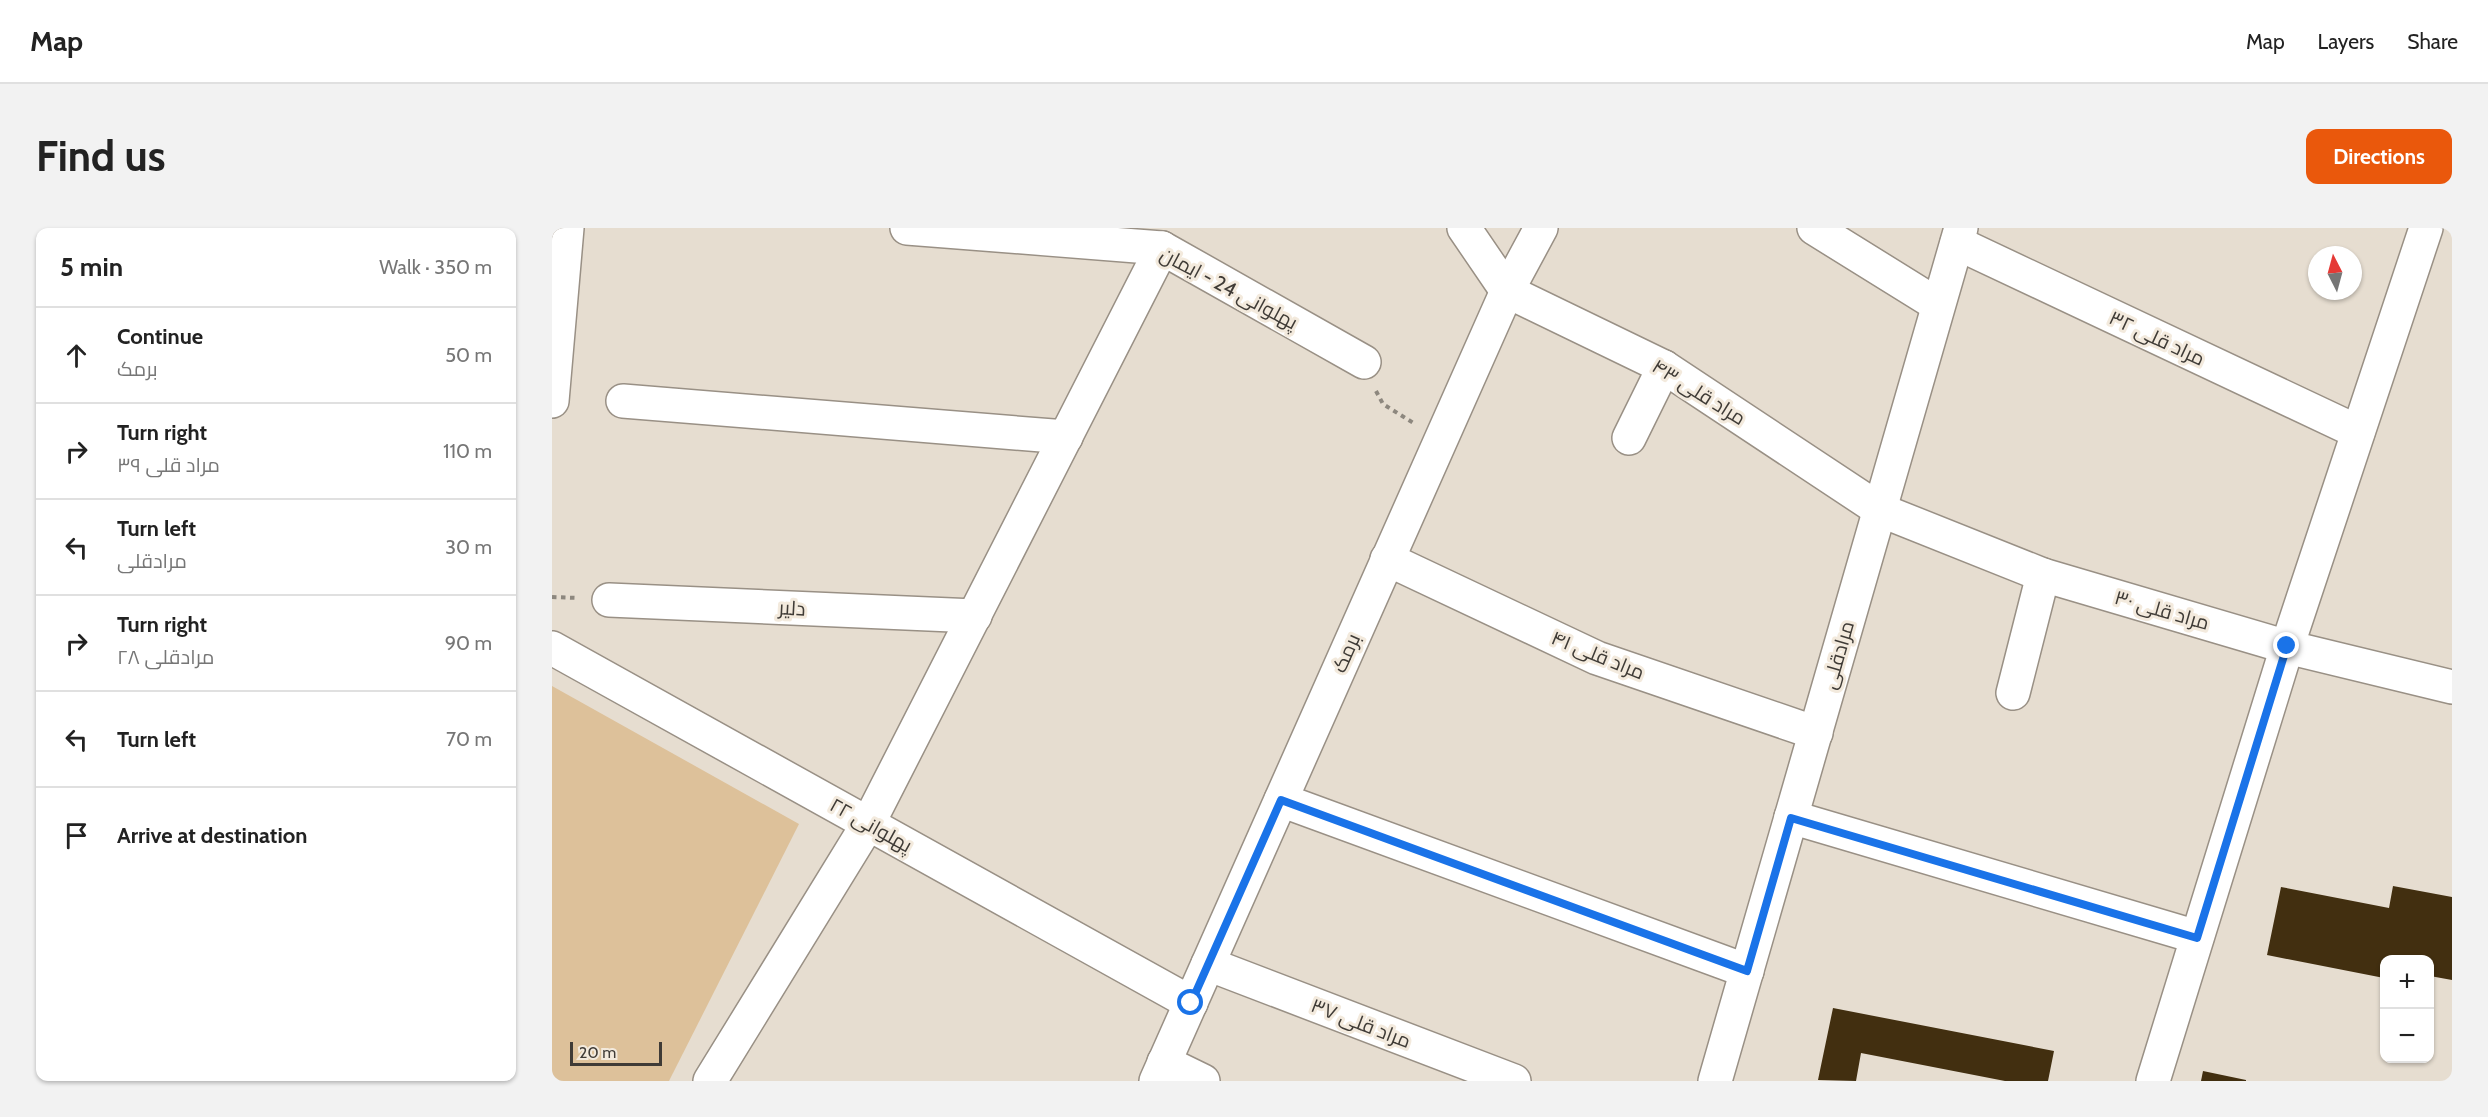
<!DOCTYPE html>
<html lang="en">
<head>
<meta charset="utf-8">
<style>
	body { margin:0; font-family:Cabin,Cairo,sans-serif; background:#f2f2f2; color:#222 }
	.controls { position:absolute; right:18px; bottom:18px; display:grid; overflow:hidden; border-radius:12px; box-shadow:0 2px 4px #0004 }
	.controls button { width:54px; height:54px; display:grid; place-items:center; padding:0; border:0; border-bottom:2px solid #e0e0e0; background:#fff; color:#222; font:30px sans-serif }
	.compass { position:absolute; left:1756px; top:18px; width:54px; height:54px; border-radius:50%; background:#fff; box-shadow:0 2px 4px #0004; rotate:354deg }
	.scale { position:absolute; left:18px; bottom:15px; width:92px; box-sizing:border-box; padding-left:6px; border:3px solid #3f3b36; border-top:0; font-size:16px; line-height:21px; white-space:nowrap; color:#3f3b36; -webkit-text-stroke:4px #f3eadd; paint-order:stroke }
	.stop { position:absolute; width:18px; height:18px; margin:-14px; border:4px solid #1a73e8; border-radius:50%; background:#fff }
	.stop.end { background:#1a73e8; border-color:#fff; box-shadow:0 2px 6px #0008 }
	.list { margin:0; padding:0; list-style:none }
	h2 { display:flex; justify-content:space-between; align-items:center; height:78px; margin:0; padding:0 24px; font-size:26px }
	h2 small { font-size:20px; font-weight:400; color:#767676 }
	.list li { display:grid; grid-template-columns:39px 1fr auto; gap:18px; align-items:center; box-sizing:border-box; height:96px; padding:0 24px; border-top:2px solid #e0e0e0 }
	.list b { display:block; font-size:22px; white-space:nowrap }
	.list p { margin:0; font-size:20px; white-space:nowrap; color:#767676 }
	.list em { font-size:20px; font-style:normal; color:#767676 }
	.icon { flex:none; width:33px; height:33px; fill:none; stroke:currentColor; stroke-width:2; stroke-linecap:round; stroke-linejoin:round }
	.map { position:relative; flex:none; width:1900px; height:853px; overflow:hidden; border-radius:12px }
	header { display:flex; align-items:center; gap:36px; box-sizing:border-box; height:84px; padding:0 30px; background:#fff; border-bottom:2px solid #e0e0e0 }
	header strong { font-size:28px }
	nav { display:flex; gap:33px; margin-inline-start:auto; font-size:21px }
	.intro { display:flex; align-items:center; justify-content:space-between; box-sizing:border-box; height:144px; padding:0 36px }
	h1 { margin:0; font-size:42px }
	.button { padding:15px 27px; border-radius:12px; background:#ea580c; color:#fff; font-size:21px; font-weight:700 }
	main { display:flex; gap:36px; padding:0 36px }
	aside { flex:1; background:#fff; border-radius:12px; box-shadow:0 2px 4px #0004 }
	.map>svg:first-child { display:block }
	.green { fill:#ddc19a }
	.building { fill:#422f10 }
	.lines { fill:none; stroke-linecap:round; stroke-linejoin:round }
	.minor-casing { stroke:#999085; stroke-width:36 }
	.path { stroke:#8d877e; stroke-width:4; stroke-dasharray:4.5 4.5; stroke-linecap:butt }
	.minor { stroke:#fff; stroke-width:33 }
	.route { stroke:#1a73e8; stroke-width:8 }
	.labels { text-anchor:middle; stroke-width:6; stroke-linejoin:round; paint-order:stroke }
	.street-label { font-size:20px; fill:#3f3b36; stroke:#f3eadd }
</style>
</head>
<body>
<header>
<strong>Map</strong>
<nav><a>Map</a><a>Layers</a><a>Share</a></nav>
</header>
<div class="intro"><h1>Find us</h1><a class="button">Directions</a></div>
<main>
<aside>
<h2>5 min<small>Walk · 350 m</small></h2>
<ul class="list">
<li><svg class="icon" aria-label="ahead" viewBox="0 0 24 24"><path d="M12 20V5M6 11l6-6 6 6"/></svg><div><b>Continue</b><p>برمک</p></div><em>50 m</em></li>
<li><svg class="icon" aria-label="right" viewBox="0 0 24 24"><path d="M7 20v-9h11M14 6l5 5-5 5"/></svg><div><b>Turn right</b><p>مراد قلی ۳۹</p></div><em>110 m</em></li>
<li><svg class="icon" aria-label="left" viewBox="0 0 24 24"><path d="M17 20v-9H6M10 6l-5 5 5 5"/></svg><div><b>Turn left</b><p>مرادقلی</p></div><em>30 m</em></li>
<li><svg class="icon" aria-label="right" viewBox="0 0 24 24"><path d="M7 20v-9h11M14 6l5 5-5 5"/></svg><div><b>Turn right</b><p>مرادقلی ۲۸</p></div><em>90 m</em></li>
<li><svg class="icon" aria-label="left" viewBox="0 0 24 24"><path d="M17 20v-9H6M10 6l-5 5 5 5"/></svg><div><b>Turn left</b></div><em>70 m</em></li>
<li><svg class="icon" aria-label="arrive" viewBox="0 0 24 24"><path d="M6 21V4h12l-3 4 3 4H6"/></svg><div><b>Arrive at destination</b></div></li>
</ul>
</aside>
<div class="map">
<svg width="1900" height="853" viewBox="0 0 1900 853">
	<rect width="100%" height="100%" fill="#e6ddd0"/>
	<!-- green -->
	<path class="green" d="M0 458 247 596 117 853H0Z"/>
	<!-- building -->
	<g class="building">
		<path d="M1841 658 1900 669V752L1878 748V732H1832V750L1715 727 1729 659 1837 680Z"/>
		<path d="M1281 780 1502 823 1496 853H1453L1309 825 1304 853 1266 852Z"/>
		<path d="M1651 843 1694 852V853H1649Z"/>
	</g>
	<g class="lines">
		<!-- minor casing -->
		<g class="minor-casing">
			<g id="minor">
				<path d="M355 0 610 20 812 134"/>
				<path d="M912 0 955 63 1112 139 1328 282 1491 347 1735 419 1900 459"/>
				<path d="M1262 0 1386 77"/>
				<path d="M1405 15 1806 204"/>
				<path d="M0 173 15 0"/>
				<path d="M71 173 514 209"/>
				<path d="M1077 210 1112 139"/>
				<path d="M835 331 1045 430 1264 505"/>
				<path d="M57 372 423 388"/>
				<path d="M0 420 639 775"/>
				<path d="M1461 465 1491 347"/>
				<path d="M729 572 1195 743"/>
				<path d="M1239 589 1645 709"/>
				<path d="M656 736 962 853"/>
				<path d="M612 834 651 853"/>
				<path d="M158 853 316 596 610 20"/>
				<path d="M604 853 955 63 989 0"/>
				<path d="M1163 853 1409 0"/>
				<path d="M1601 853 1735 419 1874 0"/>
			</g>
		</g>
		<!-- path -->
		<g class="path">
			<path d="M824 163 831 176 863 196"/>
			<path d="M0 369 26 370"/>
		</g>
		<!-- minor -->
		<use href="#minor" class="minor"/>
	</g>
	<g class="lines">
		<!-- route -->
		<path class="route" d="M639 775 729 572 1195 743 1239 590 1645 710 1735 418"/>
	</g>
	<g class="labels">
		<!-- street labels -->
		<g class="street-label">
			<text transform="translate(677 60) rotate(28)" y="7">پهلوانی 24 - ایمان</text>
			<text transform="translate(1605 110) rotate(25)" y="7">مراد قلی ۳۲</text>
			<text transform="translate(1147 164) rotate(32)" y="7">مراد قلی ۴۳</text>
			<text transform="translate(240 380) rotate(3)" y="7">دلیر</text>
			<text transform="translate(1610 382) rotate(16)" y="7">مراد قلی ۳۰</text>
			<text transform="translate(794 425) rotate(-66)" y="7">برمک</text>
			<text transform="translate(1046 427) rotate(22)" y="7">مراد قلی ۴۱</text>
			<text transform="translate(1286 427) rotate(-74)" y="7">مرادقلی</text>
			<text transform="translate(319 597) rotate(29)" y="7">پهلوانی ۲۲</text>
			<text transform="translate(809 795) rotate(21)" y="7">مراد قلی ۳۷</text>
		</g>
	</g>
</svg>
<div class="controls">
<button>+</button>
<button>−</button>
</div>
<svg class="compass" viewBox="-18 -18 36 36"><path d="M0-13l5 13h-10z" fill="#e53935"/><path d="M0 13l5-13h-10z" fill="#767676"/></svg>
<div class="scale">20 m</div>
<div class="stop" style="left:639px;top:775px"></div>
<div class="stop end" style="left:1735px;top:418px"></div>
</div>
</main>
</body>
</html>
